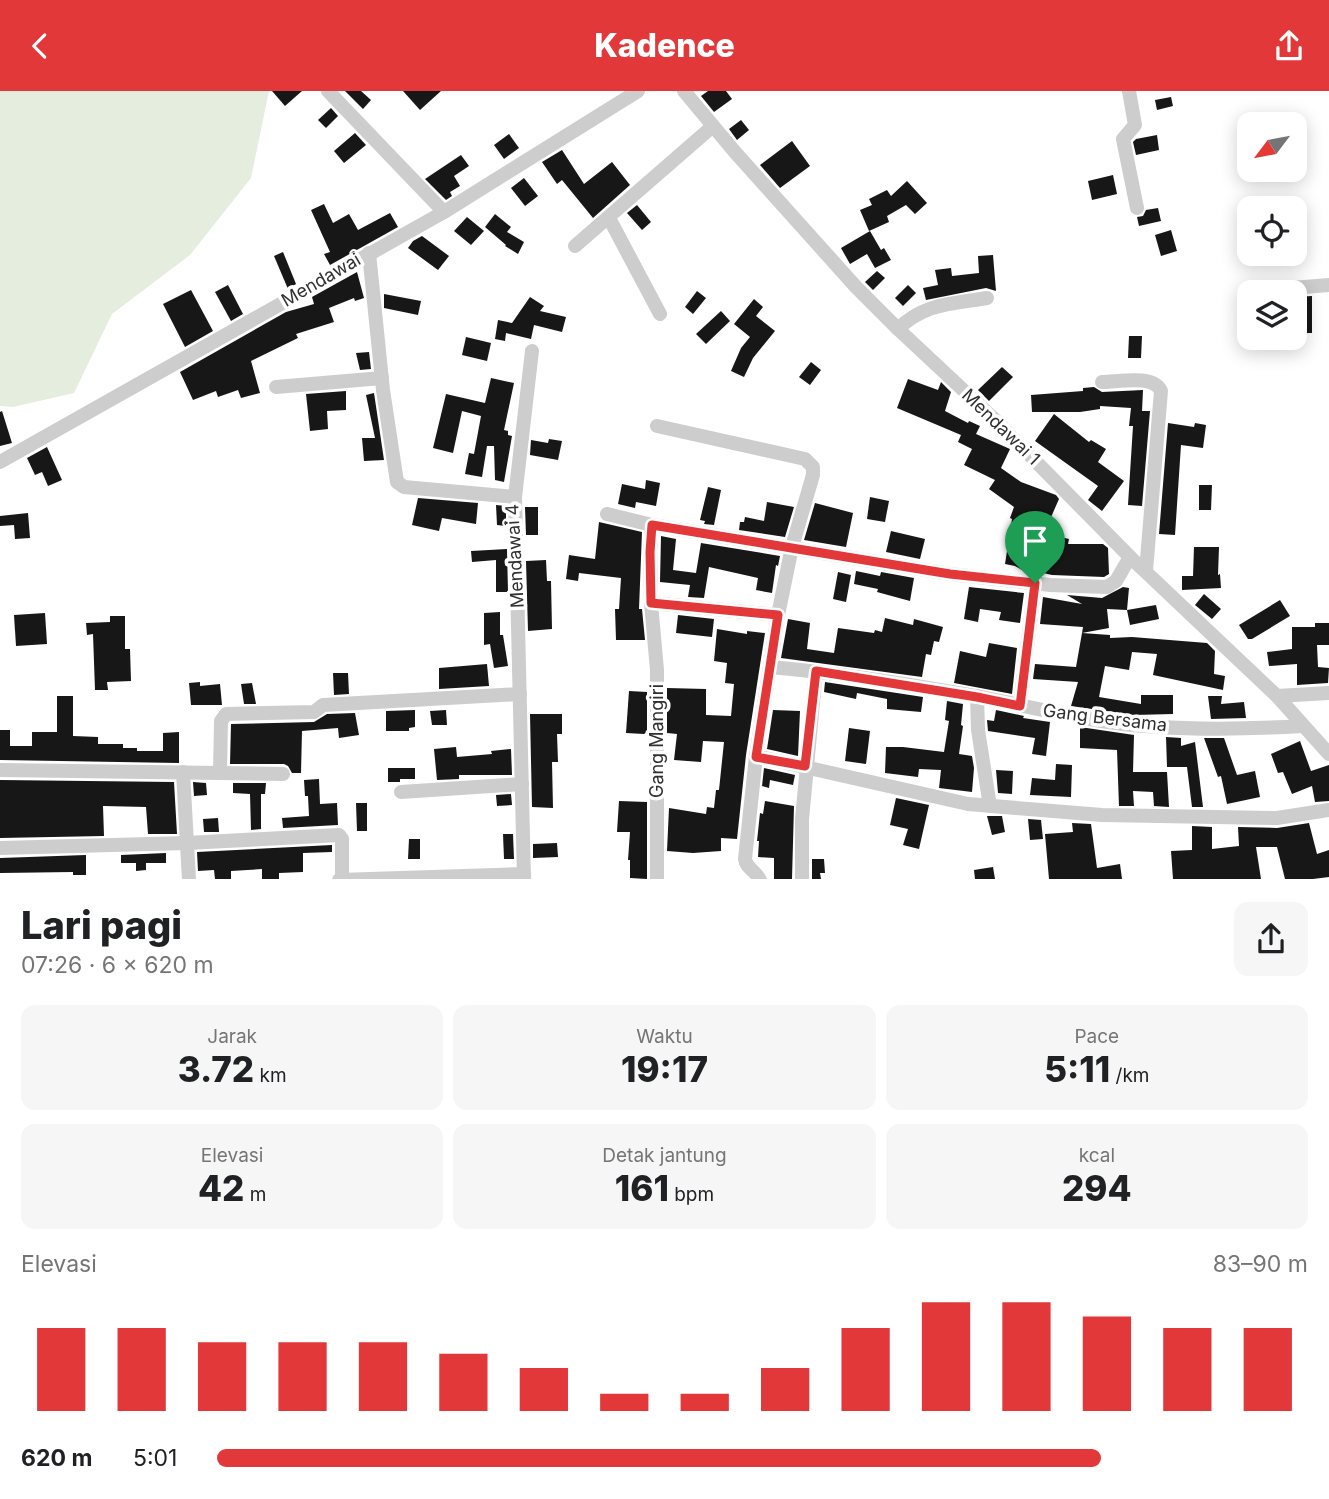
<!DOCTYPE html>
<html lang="id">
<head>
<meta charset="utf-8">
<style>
	body { margin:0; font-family:Inter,sans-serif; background:#f6f6f6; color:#202124; height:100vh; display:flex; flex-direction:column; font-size:26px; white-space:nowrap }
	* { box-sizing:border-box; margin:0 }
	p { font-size:23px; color:#757577 }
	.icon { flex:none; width:38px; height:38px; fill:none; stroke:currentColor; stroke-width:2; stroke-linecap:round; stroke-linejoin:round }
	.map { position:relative; height:788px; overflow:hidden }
	.sheet { display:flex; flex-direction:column; background:#fff; flex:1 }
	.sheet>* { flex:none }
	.needle { width:46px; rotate:238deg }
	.fabs { position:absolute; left:1237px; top:21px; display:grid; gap:14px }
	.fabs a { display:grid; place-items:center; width:70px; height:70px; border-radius:14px; background:#fff; box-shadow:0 4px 18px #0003; font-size:35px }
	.pin { position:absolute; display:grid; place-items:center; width:60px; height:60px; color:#fff; margin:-72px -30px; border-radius:50% 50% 50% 0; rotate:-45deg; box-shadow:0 0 7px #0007 }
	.pin .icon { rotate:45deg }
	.round { display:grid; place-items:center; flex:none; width:74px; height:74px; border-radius:14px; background:#f6f6f6 }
	.headline { display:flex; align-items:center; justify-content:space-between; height:119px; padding:0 21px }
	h1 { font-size:38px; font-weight:800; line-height:52px }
	.metrics { display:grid; grid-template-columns:repeat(3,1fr); gap:10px; height:119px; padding:7px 21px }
	.metrics div { display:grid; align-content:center; border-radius:14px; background:#f6f6f6; text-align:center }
	.metrics b { font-size:35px; font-weight:800 }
	.metrics small { font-size:19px; font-weight:400 }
	.metrics p { font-size:19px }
	.chart { height:196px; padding:14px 21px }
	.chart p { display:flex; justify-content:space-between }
	.chart svg { width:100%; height:126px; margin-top:7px; stroke:#e23839; stroke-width:6 }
	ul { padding:0 21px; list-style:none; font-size:23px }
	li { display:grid; grid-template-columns:112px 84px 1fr; align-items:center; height:52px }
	li i { height:18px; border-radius:9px; background:#e23839 }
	header { display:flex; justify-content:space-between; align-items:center; height:91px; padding:0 21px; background:#e23839; color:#fff; font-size:32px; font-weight:800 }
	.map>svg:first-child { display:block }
	.green { fill:#e5eddf }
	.building { fill:#171717 }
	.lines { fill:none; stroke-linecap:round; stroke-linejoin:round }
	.minor { stroke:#cdcdcd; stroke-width:14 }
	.route-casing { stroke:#fff; stroke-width:14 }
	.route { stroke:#e23839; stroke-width:9 }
	.labels { text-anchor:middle; stroke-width:7; stroke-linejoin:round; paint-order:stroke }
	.street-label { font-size:18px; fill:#303030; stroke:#fff }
</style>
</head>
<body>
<header><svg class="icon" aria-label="back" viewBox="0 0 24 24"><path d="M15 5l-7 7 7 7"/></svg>Kadence<svg class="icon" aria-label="share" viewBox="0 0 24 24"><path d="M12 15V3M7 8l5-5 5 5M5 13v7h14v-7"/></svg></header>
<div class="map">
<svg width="1329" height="789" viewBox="0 0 1329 789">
	<rect width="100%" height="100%" fill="#fff"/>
	<polygon class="green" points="0,0 269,0 251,87 190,164 112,223 74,302 13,316 0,315"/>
	<g class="building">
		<polygon points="272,0 302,0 285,15"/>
		<polygon points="345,0 361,0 371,9 363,18"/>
		<polygon points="403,0 441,0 420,19"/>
		<polygon points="708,0 726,0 732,8 714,21 701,5"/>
		<polygon points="1171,6 1173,15 1157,19 1155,9"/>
		<polygon points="331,17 338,25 326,37 318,29"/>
		<polygon points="741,29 749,39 737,49 729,38"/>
		<polygon points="355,42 366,54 344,72 334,60"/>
		<polygon points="509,43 519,57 504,68 494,54"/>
		<polygon points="1157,44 1159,59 1136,64 1133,51 1136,48"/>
		<polygon points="792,50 810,75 780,97 760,74"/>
		<polygon points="562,59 584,93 612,71 630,94 593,127 562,89 557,93 542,71"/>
		<polygon points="461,64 469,75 454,85 460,95 450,101 452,105 446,109 425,88"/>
		<polygon points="1113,84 1117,103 1092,109 1088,90"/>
		<polygon points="524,87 538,105 525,115 511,97"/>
		<polygon points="907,90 927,112 915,123 906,114 887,125 889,131 869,140 860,119 872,114 869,108 887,99 891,105"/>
		<polygon points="324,113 333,132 349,123 358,139 390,122 398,136 330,174 324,163 330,161 311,119"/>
		<polygon points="637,114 651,131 642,139 627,122"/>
		<polygon points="1158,117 1161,130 1139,135 1137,126 1143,125 1146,119"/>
		<polygon points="495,123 511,136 507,141 524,151 518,163 505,155 506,154 485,136"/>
		<polygon points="467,126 484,140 471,154 454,140"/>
		<polygon points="1171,139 1177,160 1161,165 1155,144"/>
		<polygon points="870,140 881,159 884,157 891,169 875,177 867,163 850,173 841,157"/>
		<polygon points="422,145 449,165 438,179 408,157 413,150"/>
		<polygon points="283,161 296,193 288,198 274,165"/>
		<polygon points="993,164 996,200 986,197 926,209 923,197 938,194 935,179 951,177 952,185 979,182 978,165"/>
		<polygon points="877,180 885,187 873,199 865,191"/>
		<polygon points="357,181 364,207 355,210 354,207 329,217 334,231 296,243 298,247 251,270 260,302 241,307 238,299 218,306 216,300 193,309 180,281 286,221 314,213 312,206"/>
		<polygon points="228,194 243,223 231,230 215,201"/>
		<polygon points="908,194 916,202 903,215 895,207"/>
		<polygon points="191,199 213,240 185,256 163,213"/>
		<polygon points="697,200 706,207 693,223 685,216"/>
		<polygon points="384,203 421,210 418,224 384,217"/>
		<polygon points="1312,205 1312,242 1295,242 1295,206"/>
		<polygon points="530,206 544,215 540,220 566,226 562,241 534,234 531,248 506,242 505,250 495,248 498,229 512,232"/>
		<polygon points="754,208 763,216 756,225 775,240 753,267 744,286 731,280 741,257 750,246 734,233"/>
		<polygon points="721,220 730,230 706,253 696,243"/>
		<polygon points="1129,245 1142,245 1141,267 1128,267"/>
		<polygon points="466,246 491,252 487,270 462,264"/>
		<polygon points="369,261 371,278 360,279 356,262"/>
		<polygon points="811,271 821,279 810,294 799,286"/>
		<polygon points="1002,276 1013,286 989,310 978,299"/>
		<polygon points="491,287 514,292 504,339 508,340 508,344 512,345 504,391 495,389 494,355 487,355 482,386 465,383 469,362 474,363 481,325 462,320 453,362 433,357 446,303 485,312"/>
		<polygon points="908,288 938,299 941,291 951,301 945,320 968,332 969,330 980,335 976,343 1010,358 1001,377 1021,391 1056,404 1059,408 1044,442 1069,448 1068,453 1103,453 1108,457 1109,483 1104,486 1052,484 1030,479 1027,482 1015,475 1005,473 1012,428 1010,427 1014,416 989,398 995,389 964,374 972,358 958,351 961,344 897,317"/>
		<polygon points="1094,296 1102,301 1143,299 1142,320 1150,320 1142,415 1128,414 1133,335 1129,335 1131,317 1100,315 1100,318 1080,321 1032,321 1031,304 1083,300 1083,297"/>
		<polygon points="346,300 346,319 327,320 328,338 310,340 306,303"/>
		<polygon points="374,302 384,369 364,370 362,347 375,347 366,304"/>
		<polygon points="2,320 12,352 0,355 0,321"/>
		<polygon points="1054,323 1089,351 1091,349 1106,358 1098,371 1124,390 1102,420 1088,409 1098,395 1035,350"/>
		<polygon points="1168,332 1194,336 1195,332 1206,334 1203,357 1181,354 1175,444 1159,443"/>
		<polygon points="549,348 562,350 558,369 530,364 531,349 548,352"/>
		<polygon points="47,356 62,389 48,395 42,381 35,384 27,367"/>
		<polygon points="646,389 660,392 656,415 636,411 635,417 618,413 622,393 645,398"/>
		<polygon points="1199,394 1212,394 1211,419 1199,419"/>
		<polygon points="708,396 721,399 714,434 704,433 705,430 700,429"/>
		<polygon points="870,406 889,410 885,431 867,428"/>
		<polygon points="418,407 478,412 476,433 442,427 439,440 412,434"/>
		<polygon points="767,411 794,416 785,446 739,439 740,431 744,431 745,426 764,430"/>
		<polygon points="815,412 853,422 846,456 804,449"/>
		<polygon points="496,414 506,415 506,435 497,434"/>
		<polygon points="525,416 538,416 538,444 526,444"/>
		<polygon points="28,422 30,447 15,448 14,434 0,435 0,425"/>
		<polygon points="599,431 642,441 639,518 642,518 645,549 616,549 615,518 619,518 621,487 579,482 578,490 566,488 569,464 595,468"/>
		<polygon points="891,440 925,448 920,468 886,461"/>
		<polygon points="661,445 676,448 673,479 696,482 701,452 780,465 778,475 776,474 772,502 756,499 758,487 709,476 704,507 688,506 690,494 660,491"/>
		<polygon points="1194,456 1219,456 1218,484 1220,483 1221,497 1182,499 1182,485 1193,485"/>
		<polygon points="507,458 508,501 496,501 496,469 472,471 471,460"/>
		<polygon points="546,469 547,490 551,490 552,538 528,540 526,470"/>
		<polygon points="856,480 880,485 881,481 914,487 910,510 877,501 878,498 854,493"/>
		<polygon points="838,481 851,484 846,511 833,508"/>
		<polygon points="969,496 1024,502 1020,532 999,529 1001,521 980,518 978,531 964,528"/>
		<polygon points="1123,496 1129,497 1127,519 1107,518 1109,537 1082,542 1083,536 1040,533 1043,506 1082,513 1067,504 1102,507"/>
		<polygon points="1204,503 1221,518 1212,528 1195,514"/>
		<polygon points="1280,509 1290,525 1252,548 1248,548 1239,534"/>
		<polygon points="1156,514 1159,528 1130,534 1127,519"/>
		<polygon points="500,521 500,544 503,544 508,575 494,577 490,553 484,554 484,522"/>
		<polygon points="45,522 47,553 16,555 14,524"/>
		<polygon points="678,524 714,528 712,546 676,542"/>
		<polygon points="110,525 125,525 125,558 130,558 131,590 107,591 108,599 95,599 93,543 87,544 86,532 110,531"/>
		<polygon points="885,527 913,534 914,528 943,536 939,551 934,550 931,564 926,563 922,586 781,567 788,528 810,532 807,558 834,562 838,537 874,542 875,539 882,541"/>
		<polygon points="1315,532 1329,532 1329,554 1317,554 1318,576 1329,577 1328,592 1297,594 1297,573 1269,575 1267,561 1292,558 1292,536 1315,536"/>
		<polygon points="717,538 747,543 747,540 765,542 746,664 737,748 721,747 721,760 693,762 667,760 669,717 706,723 707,716 714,717 716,699 719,699 724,651 703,650 701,671 674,669 677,643 667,642 667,597 706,598 706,624 731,625 734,593 725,592 727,572 714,570"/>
		<polygon points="1082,542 1110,544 1110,547 1132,546 1207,552 1215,560 1214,583 1225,585 1223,599 1153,584 1157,563 1132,561 1129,579 1105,575 1099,606 1141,613 1141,604 1173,604 1173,623 1134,624 1071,615 1078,591 1033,588 1035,573 1076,576"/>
		<polygon points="989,552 1017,557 1012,603 954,592 960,560 986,566"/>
		<polygon points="487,573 489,595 439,598 439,577"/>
		<polygon points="333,582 348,582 349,603 334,604"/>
		<polygon points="200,591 200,595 220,593 222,614 191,614 189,592"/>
		<polygon points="825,591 923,606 921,621 887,618 887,608 857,602 856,608 824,601"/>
		<polygon points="252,592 256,613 244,613 241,593"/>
		<polygon points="629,600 647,601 647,641 644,643 626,642"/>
		<polygon points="57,605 73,605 73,645 98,646 98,653 123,653 123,657 137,657 137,660 163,660 163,642 179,641 179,672 0,669 0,639 10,639 10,655 32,655 32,641 57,641"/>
		<polygon points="1208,605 1222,605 1221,613 1244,611 1246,627 1211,628"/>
		<polygon points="947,610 963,613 961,634 963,635 959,663 972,665 974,677 972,701 939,697 941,679 919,678 918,686 885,682 886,656 903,656 944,661 949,630 945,629"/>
		<polygon points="415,619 415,636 409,637 409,640 386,640 386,620"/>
		<polygon points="446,619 447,634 432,634 430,620"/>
		<polygon points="773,619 800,620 798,665 767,658"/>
		<polygon points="996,619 1024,625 1023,627 1050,631 1046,665 1032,663 1035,647 988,640 987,629 994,630"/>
		<polygon points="355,622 359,644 339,647 338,637 302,640 301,682 292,682 288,675 284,673 230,673 231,633 314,631 327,623"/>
		<polygon points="530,623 562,623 562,643 557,643 558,671 552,671 553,717 532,716"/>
		<polygon points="1080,636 1134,644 1133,681 1167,681 1169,716 1154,715 1153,701 1133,700 1134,715 1119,715 1117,659 1080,657"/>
		<polygon points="849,637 870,640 866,673 845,670"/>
		<polygon points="1166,646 1181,647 1181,655 1195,651 1203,716 1192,716 1187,676 1167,676"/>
		<polygon points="1204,647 1224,647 1237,684 1255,680 1260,706 1227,713 1221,685 1218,686"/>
		<polygon points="1300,650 1311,680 1329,674 1329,710 1315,711 1312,695 1292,703 1283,681 1278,682 1271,663"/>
		<polygon points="456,656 457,666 492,663 491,660 511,658 512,684 459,684 459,688 437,689 434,658"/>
		<polygon points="1056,673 1072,674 1071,706 1030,704 1032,687 1055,689"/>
		<polygon points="388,677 415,677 415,688 400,688 400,691 388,691"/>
		<polygon points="764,677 795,684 793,694 770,689 769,697 762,695"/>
		<polygon points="996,679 1013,680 1012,703 998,702"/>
		<polygon points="319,688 320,713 337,712 338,734 283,737 282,727 309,725 308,705 305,705 304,689"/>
		<polygon points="0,689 174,691 177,743 148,743 146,716 103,715 104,745 0,747"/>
		<polygon points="193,691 206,692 207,704 194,705"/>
		<polygon points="233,692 266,692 265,703 261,703 261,738 251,739 250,703 233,702"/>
		<polygon points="511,703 512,714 497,715 496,704"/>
		<polygon points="896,707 929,714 919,758 903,754 908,738 890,734"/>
		<polygon points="619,710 647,711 647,788 630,787 630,769 628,769 630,741 617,741"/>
		<polygon points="765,710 794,715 792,788 774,788 774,767 758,766 759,750 757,750 760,722 763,723"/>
		<polygon points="356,712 367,712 367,740 357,740"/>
		<polygon points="987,725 1002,725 1005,741 992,744"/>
		<polygon points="218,727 219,741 204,741 203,728"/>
		<polygon points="1028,728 1041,729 1043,748 1030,749"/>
		<polygon points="1072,732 1091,733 1097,777 1120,773 1122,788 1049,788 1045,743 1073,741"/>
		<polygon points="1309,732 1317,763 1329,759 1329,786 1313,788 1285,788 1277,756 1256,756 1261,788 1173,788 1171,760 1192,759 1192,735 1212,736 1212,758 1239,755 1238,736 1277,737"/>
		<polygon points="503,743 513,743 514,768 504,768"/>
		<polygon points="409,748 420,748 420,768 408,768"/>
		<polygon points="557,752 558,766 533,767 533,753"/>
		<polygon points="332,754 332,761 303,762 303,781 279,782 279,788 262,788 262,778 231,780 231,788 215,788 214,779 198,780 197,761"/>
		<polygon points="166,762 166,772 146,772 146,779 136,780 136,772 121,772 121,764"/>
		<polygon points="86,764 86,784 73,784 73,781 0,782 0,767"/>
		<polygon points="812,768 824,768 825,782 820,782 821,788 812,788"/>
		<polygon points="993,776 995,788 975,788 974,779"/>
	</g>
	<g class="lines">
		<g class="minor">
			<polyline points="328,0 444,121"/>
			<polyline points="684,0 734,60 856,196 898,238 991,325 1130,466 1277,605 1329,663"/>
			<polyline points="1129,0 1135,34 1123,48 1137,117"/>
			<polyline points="609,127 660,223"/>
			<polyline points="575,155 713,35"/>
			<polyline points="369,162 383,299 397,391 404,396 515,406 524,789"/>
			<polyline points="1292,197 1329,194"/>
			<path d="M 898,238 C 924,212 952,213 987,207"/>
			<path d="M 1102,291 C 1119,291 1153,283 1161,300 L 1146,480"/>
			<polyline points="276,296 382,287"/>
			<path d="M 657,335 L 805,368 L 813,376 L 813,384 L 792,456 L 778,524 L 756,665 L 745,768 C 746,777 756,780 760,789"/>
			<polyline points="0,371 444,121 638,0"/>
			<polyline points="515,406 532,260"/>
			<polyline points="607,423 652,434 950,483 1050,494 1107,496 1116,490 1130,466"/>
			<polyline points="652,434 650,461 651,512 657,579 657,789"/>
			<polyline points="651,512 778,524"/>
			<path d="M 770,576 C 839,582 908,593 975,605 C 1017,613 1058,623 1101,630 C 1167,640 1235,639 1302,635"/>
			<polyline points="977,605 978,639 990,715"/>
			<polyline points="1277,605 1329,602"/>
			<polyline points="1020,615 1035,492"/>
			<polyline points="756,665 968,713 1102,724 1277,727 1329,719"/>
			<polyline points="0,679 283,683"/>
			<polyline points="183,681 189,789"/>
			<polyline points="220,682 221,630 226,623 314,621 323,614 520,603"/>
			<polyline points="401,701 522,693"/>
			<polyline points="0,757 187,752 339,744 342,748 342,788"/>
			<polyline points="339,789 524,783"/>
			<polyline points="802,789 802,728 816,580"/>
		</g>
	</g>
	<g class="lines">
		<g class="route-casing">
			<polygon id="route" points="652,434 950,483 1035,492 1020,615 977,606 816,580 805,675 756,666 778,524 651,512 650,461"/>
		</g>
		<use href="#route" class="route"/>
	</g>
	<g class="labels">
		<g class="street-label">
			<text transform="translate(321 189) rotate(-30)" y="6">Mendawai</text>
			<text transform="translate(1001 336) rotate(44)" y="6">Mendawai 1</text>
			<text transform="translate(515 465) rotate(-93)" y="6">Mendawai 4</text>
			<text transform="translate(1105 627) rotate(7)" y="6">Gang Bersama</text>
			<text transform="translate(657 650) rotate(-90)" y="6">Gang Mangiri</text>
		</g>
	</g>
</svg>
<div class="fabs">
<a><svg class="needle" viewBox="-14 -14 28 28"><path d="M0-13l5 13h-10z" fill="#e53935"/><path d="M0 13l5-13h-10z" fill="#757577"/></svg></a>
<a><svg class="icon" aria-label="locate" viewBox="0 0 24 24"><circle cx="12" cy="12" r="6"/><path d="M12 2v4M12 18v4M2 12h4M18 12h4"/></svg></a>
<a><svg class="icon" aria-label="layers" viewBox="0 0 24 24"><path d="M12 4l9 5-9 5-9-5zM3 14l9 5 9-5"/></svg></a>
</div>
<div class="pin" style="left:1035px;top:492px;background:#1e9e55"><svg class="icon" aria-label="arrive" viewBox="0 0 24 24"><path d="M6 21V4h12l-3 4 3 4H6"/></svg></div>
</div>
<section class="sheet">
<div class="headline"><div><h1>Lari pagi</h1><p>07:26 · 6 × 620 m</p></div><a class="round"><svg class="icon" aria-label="share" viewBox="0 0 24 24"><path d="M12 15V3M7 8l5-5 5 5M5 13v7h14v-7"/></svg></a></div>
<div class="metrics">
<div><p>Jarak</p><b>3.72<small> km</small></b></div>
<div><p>Waktu</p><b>19:17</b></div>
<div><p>Pace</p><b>5:11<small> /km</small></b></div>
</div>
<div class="metrics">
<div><p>Elevasi</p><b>42<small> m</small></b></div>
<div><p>Detak jantung</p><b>161<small> bpm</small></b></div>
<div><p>kcal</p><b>294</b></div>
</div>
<div class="chart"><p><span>Elevasi</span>83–90 m</p>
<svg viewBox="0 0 160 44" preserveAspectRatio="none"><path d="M5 44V15M15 44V15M25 44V20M35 44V20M45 44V20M55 44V24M65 44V29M75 44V38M85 44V38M95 44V29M105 44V15M115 44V6M125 44V6M135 44V11M145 44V15M155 44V15"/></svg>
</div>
<ul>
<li><b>620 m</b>5:01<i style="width:81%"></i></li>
</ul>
</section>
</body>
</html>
